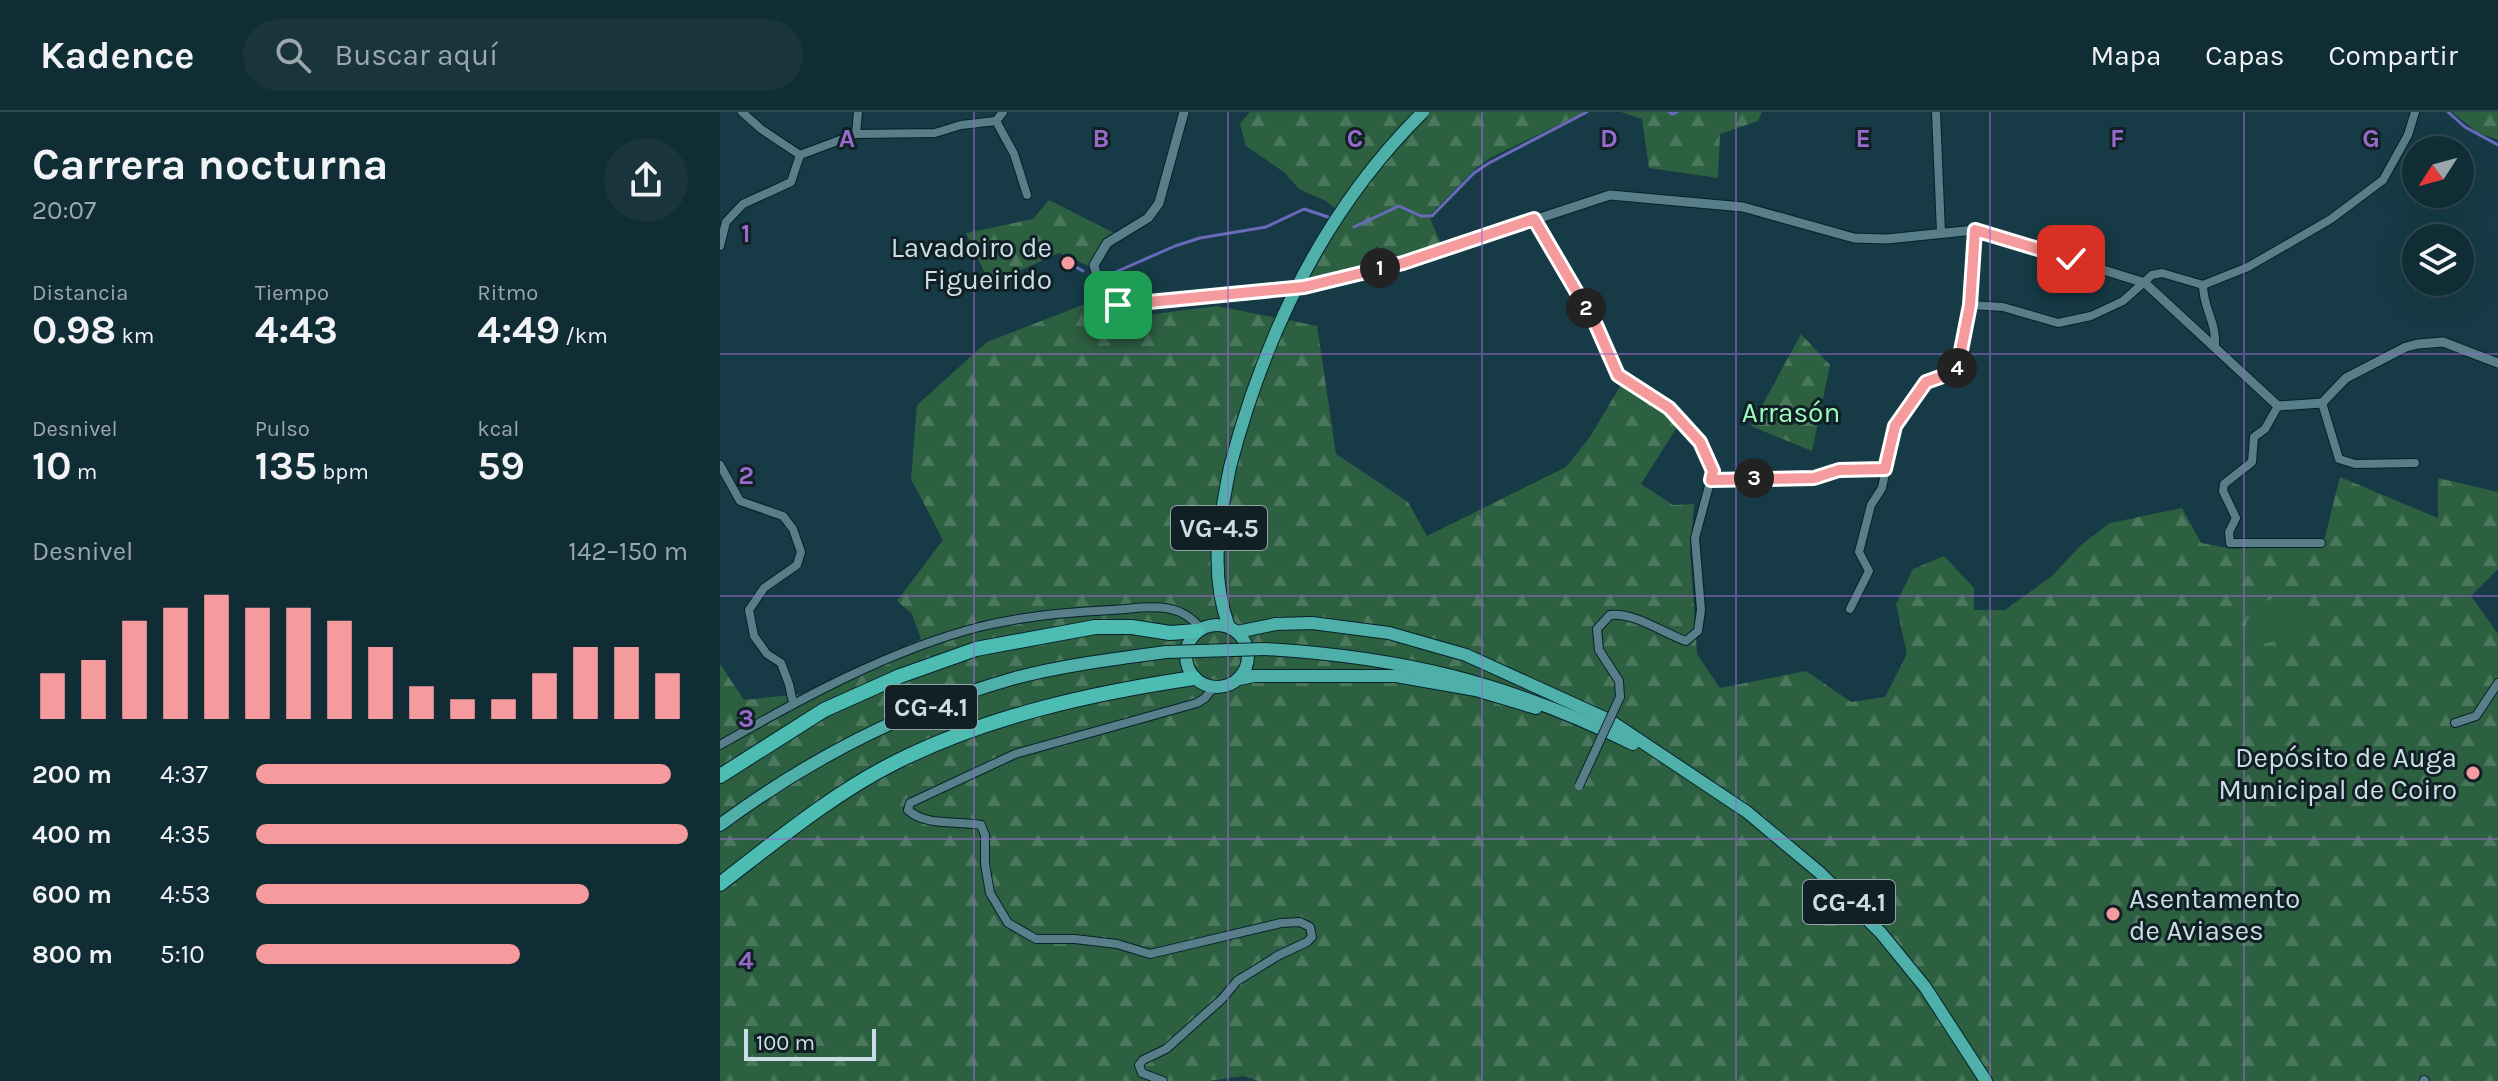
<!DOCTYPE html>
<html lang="es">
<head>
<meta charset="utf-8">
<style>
	body { margin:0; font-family:Karla,sans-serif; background:#19343c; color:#f1f3f6; height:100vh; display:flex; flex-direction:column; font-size:30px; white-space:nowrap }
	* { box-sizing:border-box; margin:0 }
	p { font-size:26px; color:#9ca7ac }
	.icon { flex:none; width:44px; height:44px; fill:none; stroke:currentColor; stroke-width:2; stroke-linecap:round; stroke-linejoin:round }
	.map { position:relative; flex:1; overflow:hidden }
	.side { display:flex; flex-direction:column; background:#102c34; width:720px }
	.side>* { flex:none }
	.needle { width:52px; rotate:234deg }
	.fabs { position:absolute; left:1682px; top:24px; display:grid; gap:16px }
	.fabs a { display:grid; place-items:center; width:72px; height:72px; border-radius:50%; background:#102c34; box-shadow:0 8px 32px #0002,0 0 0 2px #30484f; font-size:40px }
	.scale { position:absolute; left:24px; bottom:20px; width:132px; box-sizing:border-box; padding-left:8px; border:4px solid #cbdee5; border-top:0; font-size:22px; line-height:28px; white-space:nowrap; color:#cbdee5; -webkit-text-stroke:6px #102025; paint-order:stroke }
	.pin { position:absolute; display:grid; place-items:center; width:68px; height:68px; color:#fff; margin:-34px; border-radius:16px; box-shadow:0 4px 12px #0006 }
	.km { position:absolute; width:40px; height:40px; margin:-20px; border-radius:50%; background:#222; color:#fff; font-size:22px; line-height:40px; text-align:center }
	.round { display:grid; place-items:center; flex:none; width:84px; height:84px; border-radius:42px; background:#19343c }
	.headline { display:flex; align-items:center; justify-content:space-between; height:136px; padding:0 32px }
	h1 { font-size:44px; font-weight:700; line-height:60px }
	.metrics { display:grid; grid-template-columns:repeat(3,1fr); gap:12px; height:136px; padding:8px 32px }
	.metrics div { display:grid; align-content:center }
	.metrics b { font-size:40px; font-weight:700 }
	.metrics small { font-size:22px; font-weight:400 }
	.metrics p { font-size:22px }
	.chart { height:224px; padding:16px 32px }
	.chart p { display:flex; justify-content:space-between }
	.chart svg { width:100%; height:144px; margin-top:8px; stroke:#f59b9e; stroke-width:6 }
	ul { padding:0 32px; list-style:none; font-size:26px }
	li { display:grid; grid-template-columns:128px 96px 1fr; align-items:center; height:60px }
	li i { height:20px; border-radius:10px; background:#f59b9e }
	header { display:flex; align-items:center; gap:48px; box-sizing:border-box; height:112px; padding:0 40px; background:#102c34; border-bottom:2px solid #30484f }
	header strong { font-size:38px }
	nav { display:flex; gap:44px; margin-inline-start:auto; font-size:28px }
	.search { width:560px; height:72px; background:#19343c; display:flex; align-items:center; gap:20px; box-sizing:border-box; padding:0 28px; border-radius:44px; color:#9ca7ac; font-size:30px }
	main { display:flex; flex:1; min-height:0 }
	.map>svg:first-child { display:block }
	.forest { fill:url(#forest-firs) }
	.garden { fill:#2d5f41 }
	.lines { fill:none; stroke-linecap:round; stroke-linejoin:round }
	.stream { stroke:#6a6aba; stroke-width:3 }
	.minor-casing { stroke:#052129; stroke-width:10 }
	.tertiary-casing { stroke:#052129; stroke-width:11 }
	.trunk-casing { stroke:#052129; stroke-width:14 }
	.motorway-casing { stroke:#052129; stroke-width:16 }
	.minor { stroke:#587e89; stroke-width:8 }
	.tertiary { stroke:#587e89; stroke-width:9 }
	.trunk { stroke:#4fb0aa; stroke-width:12 }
	.motorway { stroke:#4dbcb2; stroke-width:14 }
	.minor-bridge-casing { stroke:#052129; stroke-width:10; stroke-linecap:butt }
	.trunk-bridge-casing { stroke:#052129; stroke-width:14; stroke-linecap:butt }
	.minor-bridge { stroke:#587e89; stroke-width:8 }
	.trunk-bridge { stroke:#4fb0aa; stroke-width:12 }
	.route-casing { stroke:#fff; stroke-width:16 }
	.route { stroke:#f59b9e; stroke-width:10 }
	.grid { fill:none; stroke:#976acc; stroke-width:2; stroke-opacity:0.55 }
	.poi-dot { fill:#f59b9e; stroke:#102025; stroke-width:3 }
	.labels { text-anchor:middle; stroke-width:6; stroke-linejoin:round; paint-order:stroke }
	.shield { fill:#102025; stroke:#93a5ab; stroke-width:2 }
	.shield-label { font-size:26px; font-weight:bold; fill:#cbdee5 }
	.poi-label { font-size:28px; fill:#cbdee5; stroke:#102025; text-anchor:end }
	.park-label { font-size:28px; fill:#9dfabe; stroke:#102025 }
	.grid-label { font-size:26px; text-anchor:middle; font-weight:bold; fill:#976acc; stroke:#102025; stroke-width:6; stroke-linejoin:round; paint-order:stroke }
</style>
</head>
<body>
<header>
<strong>Kadence</strong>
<div class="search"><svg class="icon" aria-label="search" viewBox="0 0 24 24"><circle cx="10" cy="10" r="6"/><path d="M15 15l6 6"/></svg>Buscar aquí</div>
<nav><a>Mapa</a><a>Capas</a><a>Compartir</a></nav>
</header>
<main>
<section class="side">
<div class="headline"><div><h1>Carrera nocturna</h1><p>20:07</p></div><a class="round"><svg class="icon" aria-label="share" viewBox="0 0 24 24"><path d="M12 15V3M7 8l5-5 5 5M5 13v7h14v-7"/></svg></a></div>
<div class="metrics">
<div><p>Distancia</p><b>0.98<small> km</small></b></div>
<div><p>Tiempo</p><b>4:43</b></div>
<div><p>Ritmo</p><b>4:49<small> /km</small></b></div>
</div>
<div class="metrics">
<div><p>Desnivel</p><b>10<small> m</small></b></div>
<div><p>Pulso</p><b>135<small> bpm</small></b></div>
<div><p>kcal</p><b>59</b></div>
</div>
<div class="chart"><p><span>Desnivel</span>142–150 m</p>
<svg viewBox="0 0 160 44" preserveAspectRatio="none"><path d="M5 44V30M15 44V26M25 44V14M35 44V10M45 44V6M55 44V10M65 44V10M75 44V14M85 44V22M95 44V34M105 44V38M115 44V38M125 44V30M135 44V22M145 44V22M155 44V30"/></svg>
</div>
<ul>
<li><b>200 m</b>4:37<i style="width:96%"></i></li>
<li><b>400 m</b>4:35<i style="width:100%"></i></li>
<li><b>600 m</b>4:53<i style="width:77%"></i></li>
<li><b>800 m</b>5:10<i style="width:61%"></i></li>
</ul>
</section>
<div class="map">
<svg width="1778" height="969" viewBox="0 0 1778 969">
	<defs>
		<pattern id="forest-firs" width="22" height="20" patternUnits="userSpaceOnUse" patternTransform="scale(2)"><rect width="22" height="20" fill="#2d5f41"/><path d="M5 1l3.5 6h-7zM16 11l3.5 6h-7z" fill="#4a765c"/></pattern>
	</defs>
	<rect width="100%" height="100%" fill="#163b46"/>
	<g class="forest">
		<polygon points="530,0 865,0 772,45 756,56 709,104 722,134 679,147 656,134 648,154 583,169 623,103 606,89 579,77 564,60 526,34 520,12"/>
		<polygon points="901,0 1042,0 1038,9 1000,22 998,66 929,56 922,7"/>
		<polygon points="1732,0 1778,0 1778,28 1757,20"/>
		<polygon points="329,88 396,122 385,128 369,154 339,141 270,172 246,121 313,107"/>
		<polygon points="373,189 403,206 497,194 597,214 616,342 688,390 707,424 846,355 870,325 902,271 959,312 921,372 953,393 974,392 970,437 977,542 1000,576 1086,559 1131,590 1165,585 1187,542 1176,492 1193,457 1224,444 1254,476 1254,498 1285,498 1332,464 1361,433 1390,411 1462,396 1481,431 1513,437 1603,433 1620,365 1718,406 1718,366 1778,380 1778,457 1751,484 1778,522 1778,969 538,969 524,964 488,969 0,969 0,552 24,588 81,582 201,527 192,502 177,489 223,428 191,367 197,293 267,230"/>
		<polygon points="1081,222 1110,253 1092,339 1031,314"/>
	</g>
	<path class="garden" d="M 1559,484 L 1580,486 L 1599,503 C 1582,525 1547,532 1520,536 C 1527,505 1529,495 1559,484 Z"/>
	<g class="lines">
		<g class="stream">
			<polyline points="949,0 952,2 957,0"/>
			<polyline points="1728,0 1745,15 1778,33"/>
			<polyline points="634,115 679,94 701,104 712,104 754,61 769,51 867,0"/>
			<polyline points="354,154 363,159"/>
			<polyline points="389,163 455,134 480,126 546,115 584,97 611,106"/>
		</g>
		<g class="minor-casing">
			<g id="minor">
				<polyline points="22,0 41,17 80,43"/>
				<polyline points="1216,0 1221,121"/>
				<polyline points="276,9 294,42 307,83"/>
				<polyline points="136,22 138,0"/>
				<polyline points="80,43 136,22 215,21 241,13 276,9 283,0"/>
				<path d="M 814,107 L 876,213 L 898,263 L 949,296 L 980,330 L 993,359 L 975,426 L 981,498 L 978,519 L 966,529 C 941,520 916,501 890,503 L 877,517 L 879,538 L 899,569 L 900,585"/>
				<polyline points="0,134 6,110 23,92 71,70 80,43"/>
				<path d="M 1483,173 C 1483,197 1497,210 1495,235"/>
				<polyline points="1250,193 1255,118"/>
				<polyline points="1602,291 1619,347 1635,352 1695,351"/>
				<polyline points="1558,294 1545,317 1534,325 1532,350 1504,372 1503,379 1516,406 1509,420 1510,431 1601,431"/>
				<polyline points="0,353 20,389 63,404 73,417 81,440 77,453 44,476 29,498 34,524 47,542 61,551 69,572 73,591"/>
				<polyline points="991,368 1094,366 1119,358 1165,357"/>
				<polyline points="1130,497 1149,459 1139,440 1151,393 1162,376 1175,314 1206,270 1237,259 1250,193 1283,195 1338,211 1371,204 1403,189 1432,163 1442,161 1483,173 1528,155 1611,107 1663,68 1688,23 1695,0"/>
				<polyline points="1735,611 1756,604 1778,571"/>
				<path d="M 0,633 C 80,587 170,538 259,515 C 303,504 347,500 392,498 C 426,496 458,487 481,517"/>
				<polyline points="1704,968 1705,969"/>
				<path d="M 443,969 L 422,961 L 419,953 L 423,948 L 446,937 L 502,887 L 517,869 L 559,843 L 587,830 L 592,825 L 590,815 L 580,810 L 561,811 L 430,842 L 397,832 L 355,827 L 316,827 L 288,811 L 270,781 L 265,752 L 265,723 L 261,713 C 238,708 206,715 188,698 L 190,691 L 295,642 L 477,591 L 485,586 L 493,576"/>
			</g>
		</g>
		<g class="tertiary-casing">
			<polyline id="tertiary" points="464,0 439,91 428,106 387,131 374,153 380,176 398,193 423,193 584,175 683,151 890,83 1023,95 1134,126 1167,127 1255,118 1425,171 1558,294 1602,291 1626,266 1686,235 1698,232 1723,230 1778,251"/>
		</g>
		<g class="trunk-casing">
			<g id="trunk">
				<circle cx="497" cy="544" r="31"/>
				<path d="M 509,515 C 489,461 499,410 510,355"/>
				<polyline points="517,520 556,512 592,511 669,521 746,543 889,608 1027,700 1099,760 1161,821 1205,875 1266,969"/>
				<path d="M 545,537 C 684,545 788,571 913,632"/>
				<polyline points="519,567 534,564 676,564 756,578 816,596"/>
				<path d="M 0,713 C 89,647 188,596 295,566 C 344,553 395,547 446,540"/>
			</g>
		</g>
		<g class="motorway-casing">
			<g id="motorway">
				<polyline points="0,664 104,598 180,564 256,537 375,515 412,515 450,521 477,519"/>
				<path d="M 0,772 C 56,729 112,682 176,650 C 268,604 372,581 474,566"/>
			</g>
		</g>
		<use href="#minor" class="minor"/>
		<use href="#tertiary" class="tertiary"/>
		<use href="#trunk" class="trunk"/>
		<use href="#motorway" class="motorway"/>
		<g class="minor-bridge-casing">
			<polyline id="minor-bridge" points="859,674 900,585"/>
		</g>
		<g class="trunk-bridge-casing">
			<g id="trunk-bridge">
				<path d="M 510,355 C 545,221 604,98 703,0"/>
				<polyline points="446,540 545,537"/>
			</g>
		</g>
		<use href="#minor-bridge" class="minor-bridge"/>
		<use href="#trunk-bridge" class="trunk-bridge"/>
	</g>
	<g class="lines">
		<g class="route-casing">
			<polyline id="route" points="398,193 584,175 683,151 814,107 876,213 898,263 949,296 980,330 993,359 991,368 1094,366 1119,358 1165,357 1175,314 1206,270 1237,259 1250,193 1255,118 1351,147"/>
		</g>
		<use href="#route" class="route"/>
	</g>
	<path class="grid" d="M 254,0 L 254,969M 508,0 L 508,969M 762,0 L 762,969M 1016,0 L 1016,969M 1270,0 L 1270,969M 1524,0 L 1524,969M 0,242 L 1778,242M 0,484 L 1778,484M 0,727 L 1778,727"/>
	<g class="poi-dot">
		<circle cx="348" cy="151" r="8"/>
		<circle cx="1753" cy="661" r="8"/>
		<circle cx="1393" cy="802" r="8"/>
	</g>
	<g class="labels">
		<g class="shield">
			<rect x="451" y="394" width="96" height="44" rx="6"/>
			<rect x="165" y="573" width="92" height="44" rx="6"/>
			<rect x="1083" y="768" width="92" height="44" rx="6"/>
		</g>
		<g class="shield-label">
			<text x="499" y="425">VG-4.5</text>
			<text x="211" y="604">CG-4.1</text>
			<text x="1129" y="799">CG-4.1</text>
		</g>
		<g class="poi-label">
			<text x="332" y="145">Lavadoiro de<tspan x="332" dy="32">Figueirido</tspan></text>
			<text x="1737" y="655">Depósito de Auga<tspan x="1737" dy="32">Municipal de Coiro</tspan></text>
			<text x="1409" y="796" text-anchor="start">Asentamento<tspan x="1409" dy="32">de Aviases</tspan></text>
		</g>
		<g class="park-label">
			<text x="1071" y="310">Arrasón</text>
		</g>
	</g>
	<g class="grid-label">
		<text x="127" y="35">A</text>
		<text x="381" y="35">B</text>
		<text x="635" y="35">C</text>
		<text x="889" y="35">D</text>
		<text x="1143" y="35">E</text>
		<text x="1397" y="35">F</text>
		<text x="1651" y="35">G</text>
		<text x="26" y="130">1</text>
		<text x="26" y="372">2</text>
		<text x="26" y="615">3</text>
		<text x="26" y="857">4</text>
	</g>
</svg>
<div class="fabs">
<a><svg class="needle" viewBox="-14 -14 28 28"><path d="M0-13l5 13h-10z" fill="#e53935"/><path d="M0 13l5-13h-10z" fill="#9ca7ac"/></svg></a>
<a><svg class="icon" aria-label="layers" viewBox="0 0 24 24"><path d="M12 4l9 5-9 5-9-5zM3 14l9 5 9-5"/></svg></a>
</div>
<div class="scale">100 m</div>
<div class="pin" style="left:398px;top:193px;background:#1e9e55"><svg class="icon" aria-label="arrive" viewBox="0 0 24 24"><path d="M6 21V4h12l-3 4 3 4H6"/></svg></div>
<div class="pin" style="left:1351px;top:147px;background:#d93025"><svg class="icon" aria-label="check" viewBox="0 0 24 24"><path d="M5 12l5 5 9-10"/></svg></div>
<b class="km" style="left:660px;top:156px">1</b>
<b class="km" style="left:866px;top:196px">2</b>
<b class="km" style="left:1034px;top:366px">3</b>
<b class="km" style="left:1237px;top:256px">4</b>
</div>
</main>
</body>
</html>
